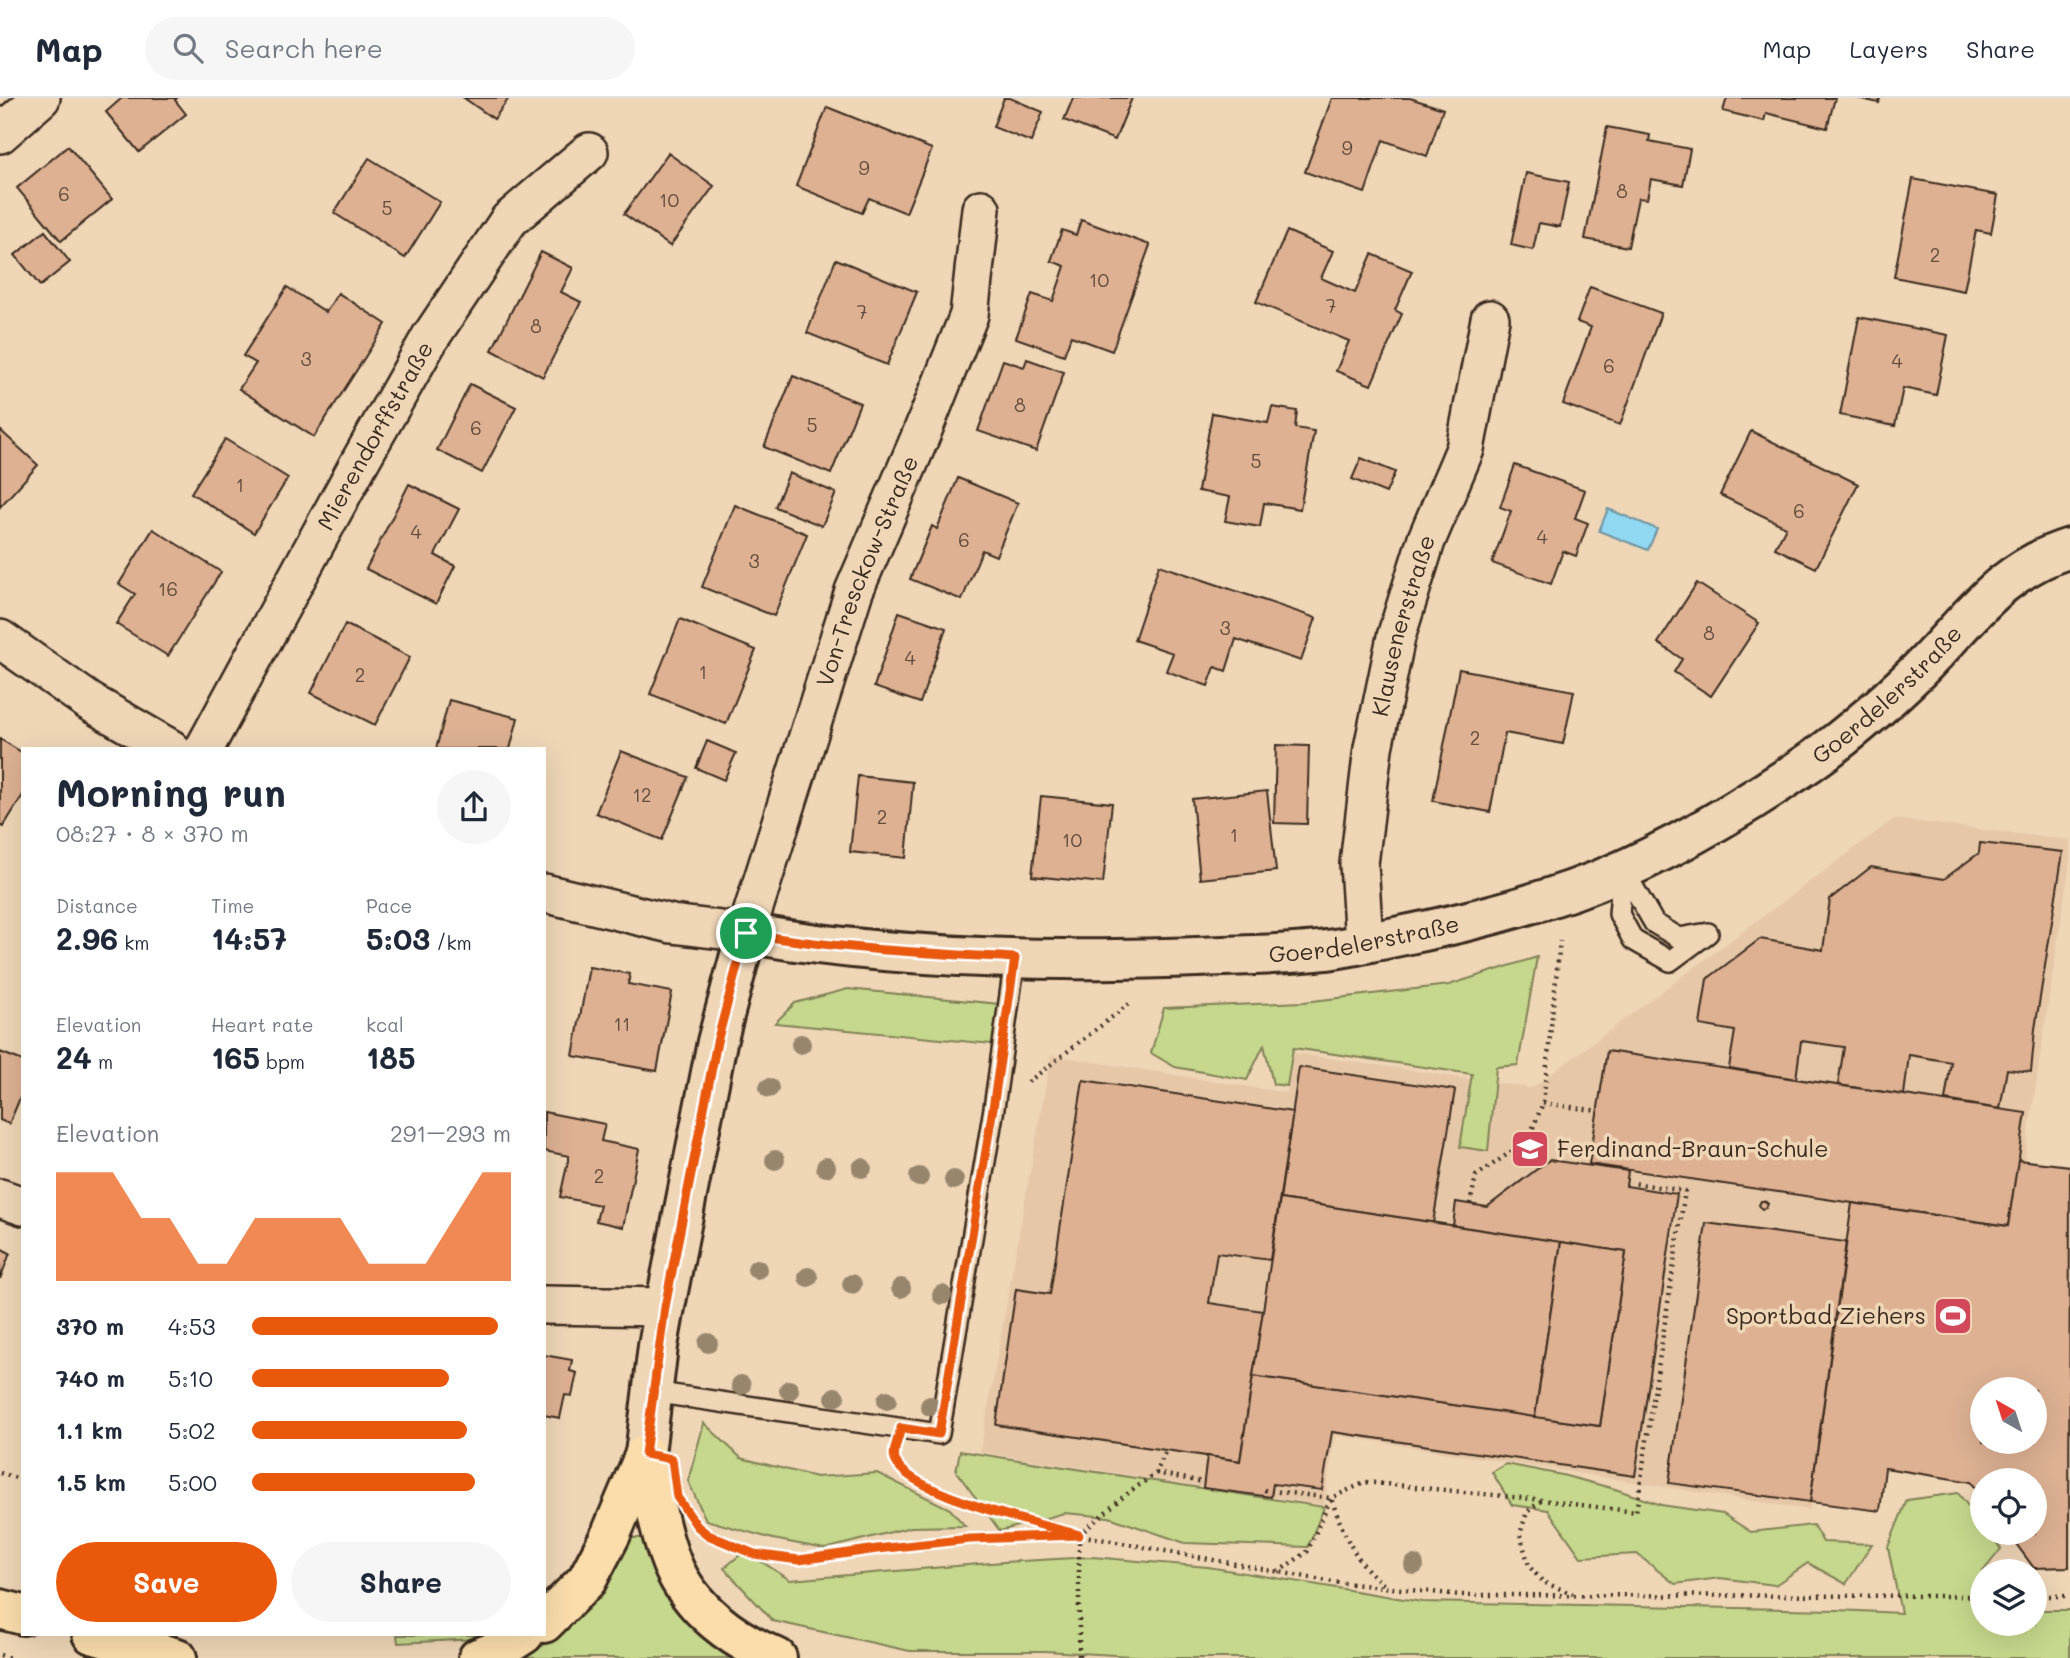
<!DOCTYPE html>
<html lang="en">
<head>
<meta charset="utf-8">
<style>
	body { margin:0; font-family:Mali,sans-serif; background:#f6f6f7; color:#1f2937; height:100vh; display:flex; flex-direction:column; font-size:26px; white-space:nowrap }
	* { box-sizing:border-box; margin:0 }
	p { font-size:23px; color:#747a83 }
	.icon { flex:none; width:38px; height:38px; fill:none; stroke:currentColor; stroke-width:2; stroke-linecap:round; stroke-linejoin:round }
	.map { position:relative; flex:1; overflow:hidden }
	.sheet { position:absolute; left:21px; top:649px; width:525px; height:889px; display:flex; flex-direction:column; background:#fff; border-radius:0px; box-shadow:0 7px 28px #0002 }
	.sheet>* { flex:none }
	.needle { width:46px; rotate:321deg }
	.buttons { position:absolute; left:1970px; top:1279px; display:grid; gap:14px }
	.buttons a { display:grid; place-items:center; width:77px; height:77px; border-radius:50%; background:#fff; box-shadow:0 7px 28px #0002; font-size:35px }
	.pin { position:absolute; display:grid; place-items:center; width:60px; height:60px; color:#fff; margin:-30px; border:4px solid #fff; border-radius:50%; box-shadow:0 2px 7px #0007 }
	.round { display:grid; place-items:center; flex:none; width:74px; height:74px; border-radius:37px; background:#f6f6f7 }
	.summary { display:flex; align-items:center; justify-content:space-between; height:119px; padding:0 35px }
	h1 { font-size:38px; font-weight:700; line-height:52px }
	.figures { display:grid; grid-template-columns:repeat(3,1fr); gap:10px; height:119px; padding:7px 35px }
	.figures div { display:grid; align-content:center }
	.figures b { font-size:30px; font-weight:700 }
	.figures small { font-size:19px; font-weight:400 }
	.figures p { font-size:19px }
	.chart { height:196px; padding:14px 35px }
	.chart p { display:flex; justify-content:space-between }
	.chart svg { width:100%; height:126px; margin-top:7px; fill:#ea580c; opacity:.7 }
	.action { display:flex; gap:14px; margin-top:auto; padding:14px 35px }
	.action a { flex:1; height:80px; border-radius:42px; background:#ea580c; color:#fff; font-size:28px; font-weight:700; line-height:80px; text-align:center }
	.action a+a { background:#f6f6f7; color:#1f2937 }
	ul { padding:0 35px; list-style:none; font-size:23px }
	li { display:grid; grid-template-columns:112px 84px 1fr; align-items:center; height:52px }
	li i { height:18px; border-radius:9px; background:#ea580c }
	header { display:flex; align-items:center; gap:42px; box-sizing:border-box; height:98px; padding:0 35px; background:#fff; border-bottom:2px solid #e0e1e3 }
	header strong { font-size:33px }
	nav { display:flex; gap:38px; margin-inline-start:auto; font-size:24px }
	.search { width:490px; height:63px; background:#f6f6f7; display:flex; align-items:center; gap:18px; box-sizing:border-box; padding:0 24px; border-radius:38px; color:#747a83; font-size:26px }
	.map>svg:first-child { display:block }
	.built { fill:#e6c8a9 }
	.green { fill:#c6d88d; stroke:#808156; stroke-width:2 }
	.water { fill:#91d9f3; stroke:#6f939e; stroke-width:2 }
	.building { fill:#deb193; stroke:#3b2a1e; stroke-width:2; fill-rule:evenodd }
	.lines { fill:none; stroke-linecap:round; stroke-linejoin:round }
	.lane-casing { stroke:#3b2a1e; stroke-width:24 }
	.street-casing { stroke:#3b2a1e; stroke-width:42 }
	.secondary-casing { stroke:#3b2a1e; stroke-width:44 }
	.highway-casing { stroke:#3b2a1e; stroke-width:44 }
	.path { stroke:#3b2a1e; stroke-width:4.5; stroke-dasharray:2 5; stroke-linecap:butt }
	.lane { stroke:#efd6b7; stroke-width:19 }
	.street { stroke:#efd6b7; stroke-width:37 }
	.secondary { stroke:#efd6b7; stroke-width:38 }
	.highway { stroke:#faddab; stroke-width:38 }
	.tree { fill:#98866c }
	.route-casing { stroke:#fff; stroke-width:14 }
	.route { stroke:#ea580c; stroke-width:9 }
	.labels { text-anchor:middle; stroke-width:7; stroke-linejoin:round; paint-order:stroke }
	.number-label { font-size:19px; fill:#644c3b }
	.street-label { font-size:23px; fill:#3b2a1e; stroke:#efd6b7 }
	.poi-label { font-size:23px; fill:#3b2a1e; stroke:#efd6b7; text-anchor:start }
</style>
</head>
<body>
<header>
<strong>Map</strong>
<div class="search"><svg class="icon" aria-label="search" viewBox="0 0 24 24"><circle cx="10" cy="10" r="6"/><path d="M15 15l6 6"/></svg>Search here</div>
<nav><a>Map</a><a>Layers</a><a>Share</a></nav>
</header>
<div class="map">
<svg width="2070" height="1560" viewBox="0 0 2070 1560">
	<rect width="100%" height="100%" fill="#efd6b7"/>
	<filter id="ink" filterUnits="userSpaceOnUse"><feTurbulence type="fractalNoise" baseFrequency=".0143" numOctaves="2"/><feDisplacementMap in="SourceGraphic" scale="14" xChannelSelector="R" yChannelSelector="G"/><feConvolveMatrix kernelMatrix="1 2 1 2 8 2 1 2 1" color-interpolation-filters="sRGB"/></filter>
	<g filter="url(#ink)">
		<polygon class="built" points="1894,721 2070,742 2070,763 2014,1131 1852,1106 1810,1412 1335,1337 1324,1407 980,1354 1051,957 1287,995 1294,955 1532,990"/>
		<g class="green">
			<polygon points="1537,859 1518,967 1496,969 1488,1053 1460,1049 1472,976 1293,950 1287,988 1273,986 1264,947 1247,982 1175,969 1151,955 1164,910 1304,904 1449,887"/>
			<polygon points="848,891 999,906 992,946 775,925 795,905"/>
			<polygon points="704,1325 741,1360 816,1379 877,1375 950,1411 965,1428 911,1429 825,1451 773,1441 706,1422 688,1383"/>
			<polygon points="960,1353 1324,1409 1308,1449 1185,1445 1109,1419 1064,1415 1000,1433 956,1373"/>
			<polygon points="1506,1366 1562,1377 1615,1391 1661,1407 1723,1416 1751,1434 1813,1427 1823,1444 1872,1446 1846,1486 1808,1465 1775,1487 1720,1480 1675,1486 1637,1456 1581,1459 1548,1412 1512,1407 1492,1374"/>
			<polygon points="1958,1395 1983,1427 1983,1435 1989,1435 2001,1451 1981,1476 1983,1490 1983,1526 2035,1526 2035,1512 2070,1512 2070,1560 1167,1560 1045,1553 910,1553 773,1523 724,1470 745,1453 790,1482 1003,1464 1092,1459 1208,1469 1422,1504 1837,1512 1901,1515 1888,1449 1907,1402"/>
			<path d="M 632,1440 L 648,1440 L 738,1560 L 525,1560 C 575,1526 607,1496 632,1440 Z"/>
			<polygon points="397,1537 488,1537 478,1541 398,1545"/>
		</g>
		<polygon class="water" points="1608,411 1657,431 1648,452 1599,433"/>
		<g class="building">
			<polygon points="122,0 177,0 175,2 186,16 139,54 106,14"/>
			<polygon points="464,0 509,0 494,21"/>
			<polygon points="1004,0 1010,0 1043,14 1031,44 993,29"/>
			<polygon points="1073,0 1132,0 1115,42 1064,22"/>
			<polygon points="1332,0 1410,0 1443,11 1427,58 1383,42 1365,95 1305,74"/>
			<polygon points="1727,0 1835,0 1827,30 1766,15 1764,23 1723,13"/>
			<polygon points="1857,0 1880,0 1879,5"/>
			<polygon points="827,9 932,51 906,115 869,100 862,115 796,88"/>
			<polygon points="1607,29 1650,37 1649,43 1690,51 1683,87 1651,81 1647,101 1638,100 1628,149 1585,141"/>
			<polygon points="68,48 112,101 61,143 17,90"/>
			<polygon points="668,55 714,88 670,148 624,116"/>
			<polygon points="369,60 440,104 405,160 334,115"/>
			<polygon points="1526,75 1569,84 1560,129 1539,125 1533,152 1511,147"/>
			<polygon points="1913,81 1998,97 1991,135 1976,132 1964,193 1894,179"/>
			<polygon points="1081,122 1150,147 1112,253 1071,238 1064,257 1016,240 1032,196 1053,203 1065,168 1051,163 1062,132 1076,137"/>
			<polygon points="45,133 70,164 40,188 15,157"/>
			<polygon points="1287,133 1333,153 1321,180 1355,195 1372,156 1412,173 1395,212 1402,216 1371,287 1336,273 1349,243 1256,204"/>
			<polygon points="541,154 573,170 561,194 581,204 543,279 492,252"/>
			<polygon points="836,161 917,194 887,267 807,235"/>
			<polygon points="287,189 326,214 338,195 386,226 314,339 239,291 256,265 243,258"/>
			<polygon points="1590,189 1661,215 1620,327 1563,306 1591,229 1577,224"/>
			<polygon points="1859,219 1948,237 1936,297 1903,290 1895,328 1840,317"/>
			<polygon points="1027,261 1064,274 1036,353 978,333 1003,262 1024,269"/>
			<polygon points="793,278 860,305 831,376 764,349"/>
			<polygon points="470,286 516,309 482,375 437,352"/>
			<polygon points="1272,309 1297,313 1295,330 1314,333 1300,411 1264,405 1260,429 1225,423 1230,399 1198,393 1212,315 1268,325"/>
			<polygon points="0,332 38,367 0,409"/>
			<polygon points="1751,333 1858,386 1816,470 1775,450 1786,429 1720,397"/>
			<polygon points="225,341 288,380 254,435 191,395"/>
			<polygon points="1361,360 1395,374 1386,395 1352,381"/>
			<polygon points="1515,367 1585,392 1575,420 1588,425 1576,458 1563,453 1551,486 1492,465 1511,413 1500,409"/>
			<polygon points="789,375 836,395 822,428 775,409"/>
			<polygon points="958,380 1018,405 996,458 982,452 962,502 910,481 932,428 937,431"/>
			<polygon points="409,386 459,411 435,457 455,468 436,506 366,471"/>
			<polygon points="735,407 807,436 774,518 702,489"/>
			<polygon points="153,431 221,474 168,558 116,526 135,496 119,486"/>
			<polygon points="1159,467 1316,520 1301,563 1236,541 1226,573 1215,569 1208,588 1166,573 1173,555 1134,542"/>
			<polygon points="1697,485 1759,525 1711,598 1674,574 1682,561 1658,545"/>
			<polygon points="899,514 946,530 920,605 874,589"/>
			<polygon points="680,521 756,552 726,626 650,596"/>
			<polygon points="345,526 410,559 375,627 311,595"/>
			<polygon points="1459,571 1574,593 1563,646 1505,635 1490,714 1433,703"/>
			<polygon points="449,602 518,620 510,651 436,651"/>
			<polygon points="0,641 23,655 23,697 3,729 0,727"/>
			<polygon points="707,643 736,655 724,682 696,670"/>
			<polygon points="1276,647 1309,648 1307,726 1274,725"/>
			<polygon points="621,653 688,679 662,742 596,715"/>
			<polygon points="858,678 913,684 906,760 850,754"/>
			<polygon points="1267,693 1276,773 1200,781 1192,701"/>
			<polygon points="1041,698 1112,705 1103,785 1032,778"/>
			<polygon points="1980,745 2063,754 2035,931 2031,974 2007,971 2000,1011 1945,1002 1951,964 1909,957 1904,997 1838,987 1844,949 1801,943 1796,981 1729,970 1735,933 1700,927 1707,881 1760,841 1823,852 1830,801 1871,769 1944,781 1979,755"/>
			<polygon points="589,869 630,876 628,886 672,894 657,973 573,958"/>
			<polygon points="1607,953 2026,1015 2008,1128 1589,1066"/>
			<polygon points="0,954 23,963 23,993 9,1026 0,1022"/>
			<polygon points="1299,969 1455,992 1433,1125 1280,1101"/>
			<polygon points="1083,982 1293,1014 1270,1162 1217,1155 1209,1205 1263,1213 1240,1363 996,1327 1016,1191 1050,1196"/>
			<polygon points="544,1014 605,1026 601,1043 639,1051 623,1129 596,1123 600,1107 560,1099 569,1058 544,1053"/>
			<polygon points="1549,1062 1628,1073 1626,1088 1677,1096 1635,1378 1332,1334 1322,1392 1273,1386 1271,1399 1203,1390 1207,1358 1240,1363 1253,1278 1600,1328 1626,1154 1453,1128 1456,1104 1487,1109"/>
			<path d="M 2018,1062 L 2070,1068 L 2069,1469 L 2034,1470 L 2008,1435 L 2035,1435 L 2035,1382 L 1983,1382 L 1983,1400 L 1971,1384 L 1885,1370 L 1880,1413 L 1810,1404 L 1852,1105 L 2008,1128 ZM 1983,1292 L 2035,1292 L 2035,1344 L 1983,1344 Z"/>
			<polygon points="1280,1101 1561,1144 1535,1319 1253,1278"/>
			<polygon points="1761,1103 1765,1103 1768,1106 1766,1110 1762,1111 1759,1107"/>
			<polygon points="1706,1125 1846,1144 1810,1404 1669,1385"/>
			<polygon points="1561,1144 1626,1154 1600,1328 1535,1319"/>
			<polygon points="0,1150 10,1155 0,1181"/>
			<polygon points="544,1257 572,1262 570,1273 577,1275 572,1298 565,1297 560,1320 544,1317"/>
		</g>
		<g class="lines">
			<g class="lane-casing">
				<g id="lane">
					<polyline points="1623,771 1619,816 1633,842 1670,863 1708,835"/>
					<polyline points="1623,771 1654,825 1679,840 1702,836"/>
					<polyline points="652,1294 939,1336 994,1010 1015,861"/>
				</g>
			</g>
			<g class="street-casing">
				<g id="street">
					<polyline points="0,36 41,0"/>
					<polyline points="0,541 90,604 171,651"/>
					<path id="s1" d="M 204,651 L 358,367 L 430,240 L 509,122 L 589,54"/>
					<path id="s2" d="M 544,795 L 672,826 L 746,835 L 854,493 L 921,337 L 969,217 L 981,111"/>
					<path id="s3" d="M 1364,845 L 1359,766 L 1373,650 L 1396,539 L 1426,443 L 1465,351 L 1490,221"/>
					<polyline points="0,1100 23,1108"/>
					<polyline points="544,1207 665,1209"/>
				</g>
			</g>
			<g class="secondary-casing">
				<g id="secondary">
					<path id="s4" d="M 645,1356 L 658,1248 L 665,1209 L 717,944 L 746,835 C 850,854 958,860 1064,861 C 1118,862 1171,860 1224,858 C 1258,857 1292,856 1326,852 C 1347,850 1369,844 1390,840 C 1452,828 1513,813 1573,792 C 1652,764 1727,720 1797,673 C 1841,644 1882,608 1920,571 C 1970,521 1999,472 2070,450"/>
				</g>
			</g>
			<g class="highway-casing">
				<g id="highway">
					<path d="M 645,1356 C 653,1393 658,1431 672,1466 C 691,1511 733,1542 777,1560"/>
					<polyline points="0,1511 23,1517"/>
					<polyline points="544,1525 587,1482 611,1436 645,1356"/>
					<polyline points="92,1536 177,1560"/>
					<polyline points="478,1560 499,1552 524,1536"/>
				</g>
			</g>
			<g class="path">
				<polyline points="1028,984 1129,906"/>
				<polyline points="1543,1005 1598,1013"/>
				<polyline points="1470,1106 1476,1078 1528,1042 1543,1005 1560,843"/>
				<polyline points="894,1357 898,1367 905,1375 923,1387 949,1399 1079,1437 1333,1484 1460,1497 1983,1498"/>
				<polyline points="0,1375 23,1382"/>
				<polyline points="1156,1375 1203,1384"/>
				<path d="M 1264,1392 L 1331,1400 C 1344,1437 1355,1465 1387,1489"/>
				<polyline points="1541,1403 1527,1414 1520,1436 1529,1468 1543,1484 1573,1496"/>
				<polyline points="701,1432 708,1437 754,1456 799,1462 877,1451 970,1441 1079,1437 1123,1399 1156,1375 1166,1352"/>
				<polyline points="1079,1437 1079,1560"/>
				<polyline points="1278,1474 1307,1454 1331,1400 1366,1384 1542,1402 1636,1414 1685,1093 1633,1085"/>
				<polyline points="2035,1498 2070,1498"/>
				<polyline points="0,1557 10,1560"/>
			</g>
			<use href="#lane" class="lane"/>
			<use href="#street" class="street"/>
			<use href="#secondary" class="secondary"/>
			<use href="#highway" class="highway"/>
		</g>
		<g class="tree">
			<circle cx="801" cy="946" r="10"/>
			<circle cx="769" cy="990" r="10"/>
			<circle cx="775" cy="1062" r="10"/>
			<circle cx="826" cy="1069" r="10"/>
			<circle cx="862" cy="1070" r="10"/>
			<circle cx="919" cy="1079" r="10"/>
			<circle cx="954" cy="1082" r="10"/>
			<circle cx="757" cy="1171" r="10"/>
			<circle cx="808" cy="1179" r="10"/>
			<circle cx="852" cy="1186" r="10"/>
			<circle cx="901" cy="1190" r="10"/>
			<circle cx="942" cy="1197" r="10"/>
			<circle cx="708" cy="1245" r="10"/>
			<circle cx="741" cy="1287" r="10"/>
			<circle cx="789" cy="1292" r="10"/>
			<circle cx="835" cy="1299" r="10"/>
			<circle cx="887" cy="1302" r="10"/>
			<circle cx="930" cy="1308" r="10"/>
			<circle cx="1414" cy="1467" r="10"/>
		</g>
	</g>
	<g class="lines" filter="url(#ink)">
		<g class="route-casing">
			<path id="route" d="M 746,835 C 835,851 925,855 1015,860 L 993,1010 L 939,1336 L 901,1330 C 899,1339 892,1353 895,1362 C 908,1396 1043,1427 1079,1437 L 970,1441 L 877,1451 L 799,1462 L 754,1456 L 708,1437 L 697,1428 L 677,1399 L 672,1361 L 645,1356 L 665,1209 L 717,944 Z"/>
		</g>
		<use href="#route" class="route"/>
	</g>
	<defs>
		<g id="school-square" transform="scale(2.0125)"><rect x="-9" y="-9" width="18" height="18" rx="4" fill="#d1495b" stroke="#efd6b7"/><path d="M0-5L7-2L0 1L-7-2ZM-4 1L0 2.5L4 1V4Q0 6-4 4Z" fill="#fff"/></g>
		<g id="stadium-square" transform="scale(2.0125)"><rect x="-9" y="-9" width="18" height="18" rx="4" fill="#d1495b" stroke="#efd6b7"/><path d="M0-5a6.5 5 0 1 0 0 10a6.5 5 0 1 0 0-10ZM-3.5-1.8h7v3.6h-7Z" fill="#fff"/></g>
	</defs>
	<g fill-rule="evenodd">
		<use href="#school-square" x="1530" y="1051"/>
		<use href="#stadium-square" x="1953" y="1218"/>
	</g>
	<g class="labels">
		<g class="number-label">
			<text x="1347" y="57">9</text>
			<text x="864" y="77">9</text>
			<text x="1622" y="100">8</text>
			<text x="64" y="103">6</text>
			<text x="669" y="109">10</text>
			<text x="387" y="117">5</text>
			<text x="1935" y="164">2</text>
			<text x="1099" y="189">10</text>
			<text x="1331" y="215">7</text>
			<text x="862" y="221">7</text>
			<text x="536" y="235">8</text>
			<text x="306" y="268">3</text>
			<text x="1897" y="270">4</text>
			<text x="1609" y="275">6</text>
			<text x="1020" y="314">8</text>
			<text x="812" y="334">5</text>
			<text x="476" y="337">6</text>
			<text x="1256" y="370">5</text>
			<text x="240" y="394">1</text>
			<text x="1799" y="420">6</text>
			<text x="416" y="441">4</text>
			<text x="1542" y="446">4</text>
			<text x="964" y="449">6</text>
			<text x="754" y="470">3</text>
			<text x="168" y="498">16</text>
			<text x="1225" y="537">3</text>
			<text x="1709" y="542">8</text>
			<text x="910" y="567">4</text>
			<text x="703" y="581">1</text>
			<text x="360" y="584">2</text>
			<text x="1475" y="647">2</text>
			<text x="642" y="704">12</text>
			<text x="882" y="726">2</text>
			<text x="1234" y="744">1</text>
			<text x="1072" y="749">10</text>
			<text x="622" y="933">11</text>
			<text x="599" y="1085">2</text>
		</g>
		<g class="street-label">
			<text dy="8" stroke="none"><textPath href="#s1" startOffset="357">Mierendorffstraße</textPath></text>
			<text dy="8" stroke="none"><textPath href="#s2" startOffset="588">Von-Tresckow-Straße</textPath></text>
			<text dy="8" stroke="none"><textPath href="#s3" startOffset="322">Klausenerstraße</textPath></text>
			<text dy="8" stroke="none"><textPath href="#s4" startOffset="1740">Goerdelerstraße</textPath></text>
			<text dy="8" stroke="none"><textPath href="#s4" startOffset="1152">Goerdelerstraße</textPath></text>
		</g>
		<g class="poi-label">
			<text x="1557" y="1059">Ferdinand-Braun-Schule</text>
			<text x="1926" y="1226" text-anchor="end">Sportbad Ziehers</text>
		</g>
	</g>
</svg>
<div class="buttons">
<a><svg class="needle" viewBox="-14 -14 28 28"><path d="M0-13l5 13h-10z" fill="#e53935"/><path d="M0 13l5-13h-10z" fill="#747a83"/></svg></a>
<a><svg class="icon" aria-label="locate" viewBox="0 0 24 24"><circle cx="12" cy="12" r="6"/><path d="M12 2v4M12 18v4M2 12h4M18 12h4"/></svg></a>
<a><svg class="icon" aria-label="layers" viewBox="0 0 24 24"><path d="M12 4l9 5-9 5-9-5zM3 14l9 5 9-5"/></svg></a>
</div>
<div class="pin" style="left:746px;top:835px;background:#1e9e55"><svg class="icon" aria-label="arrive" viewBox="0 0 24 24"><path d="M6 21V4h12l-3 4 3 4H6"/></svg></div>
<section class="sheet">
<div class="summary"><div><h1>Morning run</h1><p>08:27 · 8 × 370 m</p></div><a class="round"><svg class="icon" aria-label="share" viewBox="0 0 24 24"><path d="M12 15V3M7 8l5-5 5 5M5 13v7h14v-7"/></svg></a></div>
<div class="figures">
<div><p>Distance</p><b>2.96<small> km</small></b></div>
<div><p>Time</p><b>14:57</b></div>
<div><p>Pace</p><b>5:03<small> /km</small></b></div>
</div>
<div class="figures">
<div><p>Elevation</p><b>24<small> m</small></b></div>
<div><p>Heart rate</p><b>165<small> bpm</small></b></div>
<div><p>kcal</p><b>185</b></div>
</div>
<div class="chart"><p><span>Elevation</span>291–293 m</p>
<svg viewBox="0 0 160 44" preserveAspectRatio="none"><path d="M0 44V6L10 6L20 6L30 22L40 22L50 38L60 38L70 22L80 22L90 22L100 22L110 38L120 38L130 38L140 22L150 6L160 6V44z"/></svg>
</div>
<ul>
<li><b>370 m</b>4:53<i style="width:95%"></i></li>
<li><b>740 m</b>5:10<i style="width:76%"></i></li>
<li><b>1.1 km</b>5:02<i style="width:83%"></i></li>
<li><b>1.5 km</b>5:00<i style="width:86%"></i></li>
</ul>
<div class="action"><a>Save</a><a>Share</a></div>
</section>
</div>
</body>
</html>
